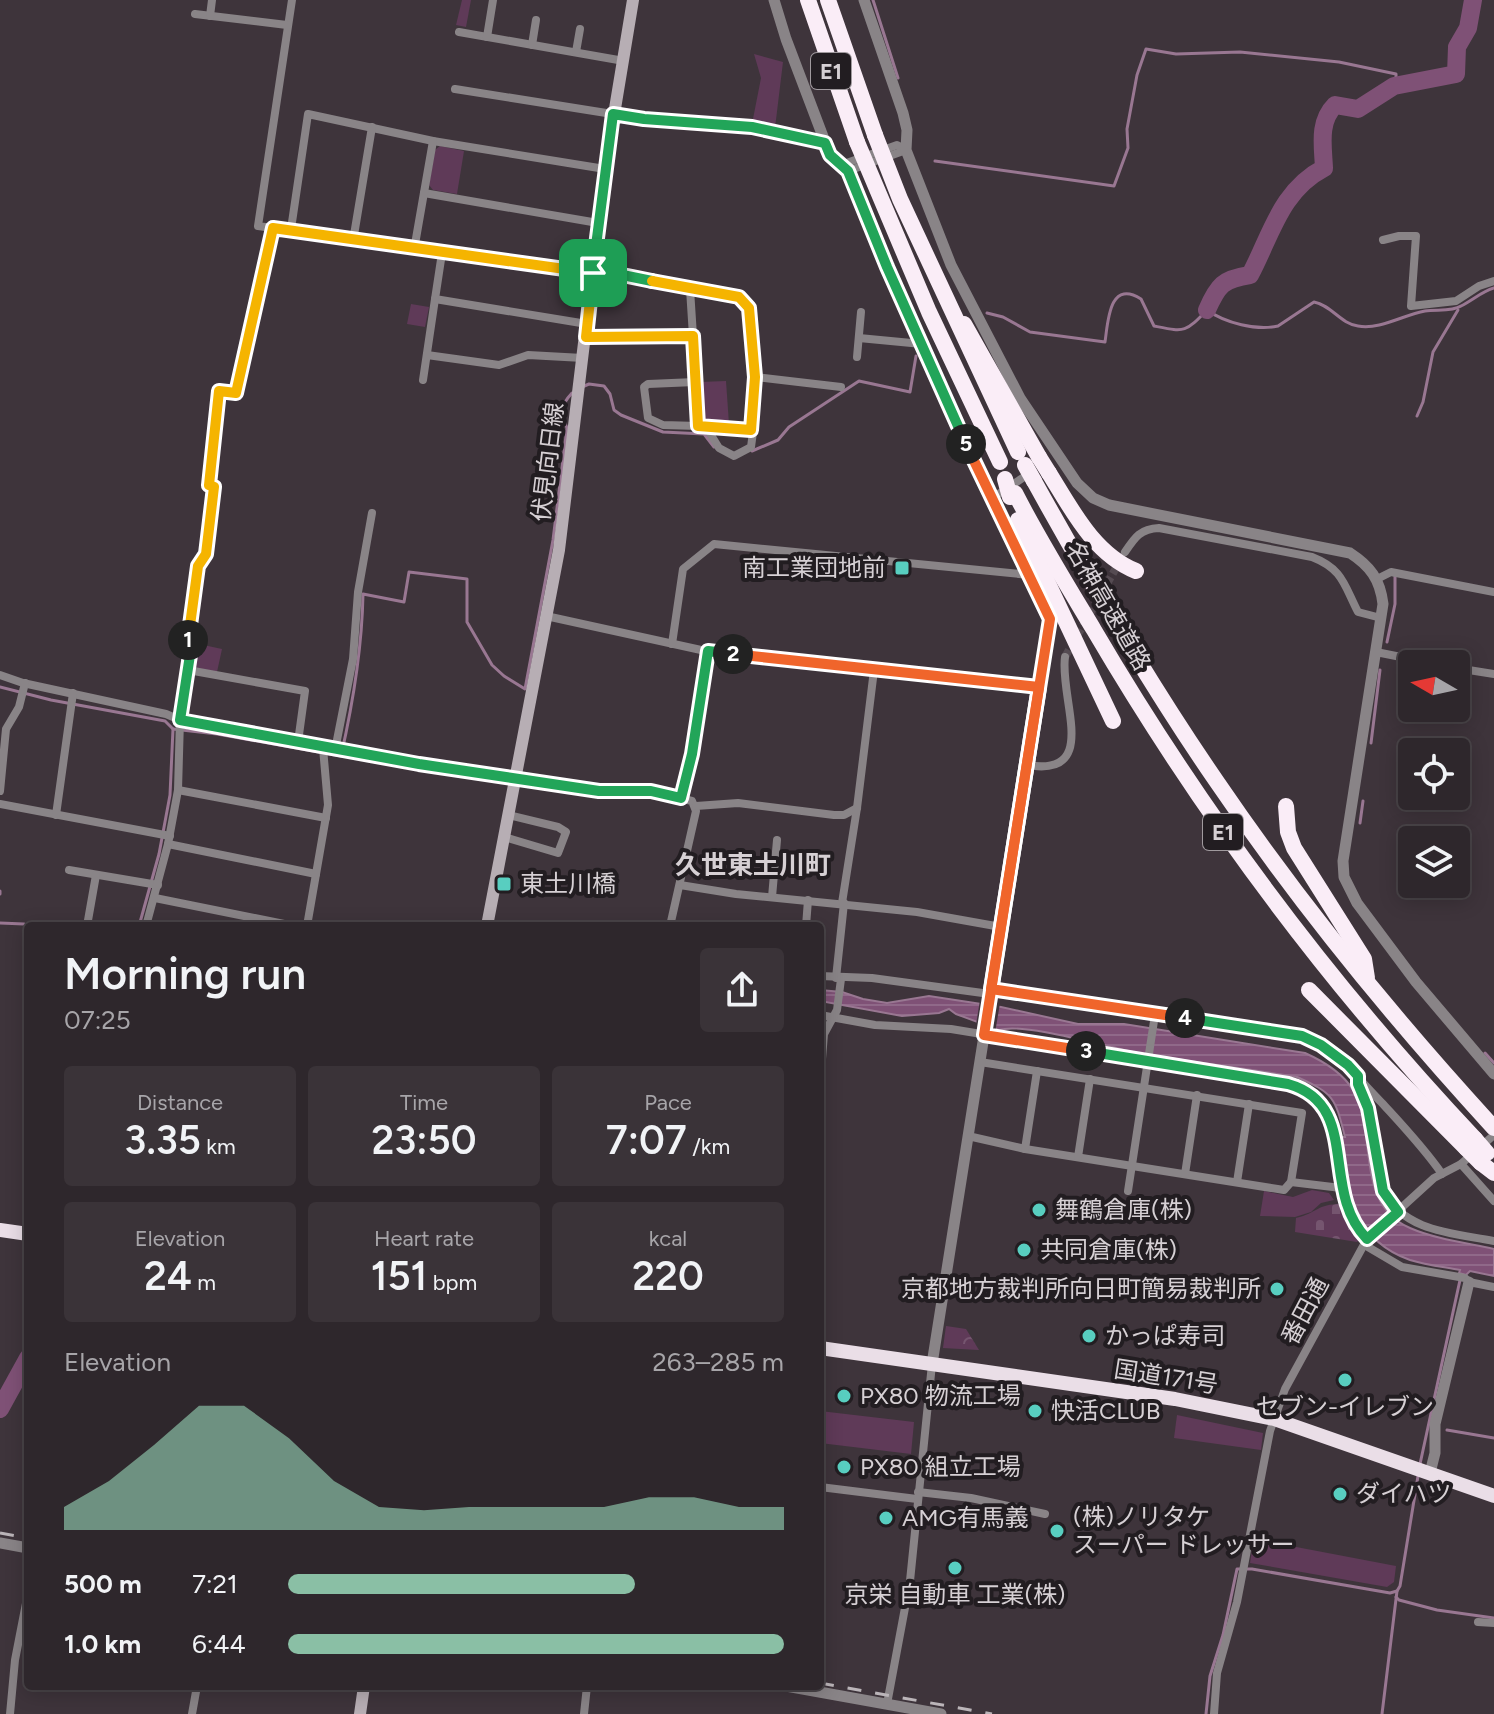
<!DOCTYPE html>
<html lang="en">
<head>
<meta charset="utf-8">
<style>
	body { margin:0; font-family:Figtree,"Noto Sans JP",sans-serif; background:#3a3338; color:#f1f3f6; height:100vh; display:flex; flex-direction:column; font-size:30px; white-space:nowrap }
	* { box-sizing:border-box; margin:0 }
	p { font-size:26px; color:#a7a5a9 }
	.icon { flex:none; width:44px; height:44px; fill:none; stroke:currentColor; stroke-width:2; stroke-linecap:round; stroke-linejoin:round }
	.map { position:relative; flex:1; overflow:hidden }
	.drawer { position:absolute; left:24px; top:922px; width:800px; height:768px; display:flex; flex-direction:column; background:#2e272c; border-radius:8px; box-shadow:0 4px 20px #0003,0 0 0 2px #494448 }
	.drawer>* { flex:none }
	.needle { width:52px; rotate:279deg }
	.buttons { position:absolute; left:1398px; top:650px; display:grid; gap:16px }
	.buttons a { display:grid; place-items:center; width:72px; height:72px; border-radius:8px; background:#2e272c; box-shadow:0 4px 20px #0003,0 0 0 2px #494448; font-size:40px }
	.pin { position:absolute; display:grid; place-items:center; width:68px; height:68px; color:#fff; margin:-34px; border-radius:16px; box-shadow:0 4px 12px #0006 }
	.km { position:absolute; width:40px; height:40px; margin:-20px; border-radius:50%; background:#222; color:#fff; font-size:22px; line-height:40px; text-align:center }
	.round { display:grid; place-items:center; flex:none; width:84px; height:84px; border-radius:8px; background:#3a3338 }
	.headline { display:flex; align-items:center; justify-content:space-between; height:136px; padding:0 40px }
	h1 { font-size:44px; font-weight:600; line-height:60px }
	.figures { display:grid; grid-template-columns:repeat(3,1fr); gap:12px; height:136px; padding:8px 40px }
	.figures div { display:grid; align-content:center; border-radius:8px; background:#3a3338; text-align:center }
	.figures b { font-size:40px; font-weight:600 }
	.figures small { font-size:22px; font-weight:400 }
	.figures p { font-size:22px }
	.chart { height:224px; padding:16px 40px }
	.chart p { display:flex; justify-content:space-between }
	.chart svg { width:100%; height:144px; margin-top:8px; fill:#8abfa5; opacity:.7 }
	ul { padding:0 40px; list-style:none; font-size:26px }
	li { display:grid; grid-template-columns:128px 96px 1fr; align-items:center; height:60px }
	li i { height:20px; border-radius:10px; background:#8abfa5 }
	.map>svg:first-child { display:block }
	.green { fill:#5f3a58 }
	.forest { fill:url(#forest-crowns) }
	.cemetery { fill:url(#cemetery-stones) }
	.water { fill:url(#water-rules); stroke:#997792; stroke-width:2 }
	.pier { fill:#3e343b }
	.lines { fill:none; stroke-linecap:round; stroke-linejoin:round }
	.stream { stroke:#997792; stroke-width:3 }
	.river { stroke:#7f5176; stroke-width:18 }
	.minor-tunnel { stroke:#554b52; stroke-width:8; stroke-dasharray:8 4; stroke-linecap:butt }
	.minor { stroke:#898487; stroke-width:8 }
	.tertiary { stroke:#898487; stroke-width:11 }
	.secondary { stroke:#b7aeb4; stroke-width:12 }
	.trunk { stroke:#eadee7; stroke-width:14 }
	.motorway { stroke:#faedf7; stroke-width:16 }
	.rail { stroke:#bbb5b9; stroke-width:3; stroke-dasharray:14 14; stroke-linecap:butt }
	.motorway-bridge { stroke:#faedf7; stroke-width:16 }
	.split-1-casing { stroke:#fff; stroke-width:16 }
	.split-2-casing { stroke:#fff; stroke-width:16 }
	.split-3-casing { stroke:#fff; stroke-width:16 }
	.split-4-casing { stroke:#fff; stroke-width:16 }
	.split-5-casing { stroke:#fff; stroke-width:16 }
	.split-6-casing { stroke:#fff; stroke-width:16 }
	.split-7-casing { stroke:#fff; stroke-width:16 }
	.split-1 { stroke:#f5b400; stroke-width:10 }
	.split-2 { stroke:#22a559; stroke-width:10 }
	.split-3 { stroke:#f0652b; stroke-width:10 }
	.split-4 { stroke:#22a559; stroke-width:10 }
	.split-5 { stroke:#f0652b; stroke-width:10 }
	.split-6 { stroke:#22a559; stroke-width:10 }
	.split-7 { stroke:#f5b400; stroke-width:10 }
	.poi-dot { fill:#58cec0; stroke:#221d21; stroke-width:3 }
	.labels { text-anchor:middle; stroke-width:8; stroke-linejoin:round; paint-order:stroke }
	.shield { fill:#221d21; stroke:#a09a9e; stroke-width:2 }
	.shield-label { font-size:22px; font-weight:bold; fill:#d6d0d4 }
	.street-label { font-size:24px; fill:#d6d0d4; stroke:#221d21 }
	.poi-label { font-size:24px; fill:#d6d0d4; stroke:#221d21; text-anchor:start }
	.neighbourhood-label { font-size:26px; font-weight:bold; fill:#d6d0d4; stroke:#221d21 }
</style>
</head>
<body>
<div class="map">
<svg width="1494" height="1714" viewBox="0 0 1494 1714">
	<defs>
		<pattern id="forest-crowns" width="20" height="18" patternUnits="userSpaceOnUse" patternTransform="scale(2)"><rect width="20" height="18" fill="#5f3a58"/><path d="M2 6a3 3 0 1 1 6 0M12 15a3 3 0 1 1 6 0" fill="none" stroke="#75556f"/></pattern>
		<pattern id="cemetery-stones" width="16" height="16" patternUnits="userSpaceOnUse" patternTransform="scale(2)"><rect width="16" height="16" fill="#5f3a58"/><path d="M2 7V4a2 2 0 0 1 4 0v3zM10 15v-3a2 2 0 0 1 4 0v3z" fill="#75556f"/></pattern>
		<pattern id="water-rules" width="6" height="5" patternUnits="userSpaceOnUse" patternTransform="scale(2)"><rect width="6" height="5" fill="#7f5176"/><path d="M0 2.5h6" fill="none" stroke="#906989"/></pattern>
	</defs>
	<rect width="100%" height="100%" fill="#3e343b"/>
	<g class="green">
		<polygon points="462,0 471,0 466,27 456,25"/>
		<polygon points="754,54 783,62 775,128 752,124 761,78"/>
		<polygon points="440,146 464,151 457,194 433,190 429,185 435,150"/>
		<polygon points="411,304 429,307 425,327 407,324"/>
		<polygon points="726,381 729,424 709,422 703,418 700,382"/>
		<polygon points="194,643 222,649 217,672 196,668 192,663"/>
		<polygon points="1312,1190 1329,1193 1334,1200 1321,1203 1311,1212 1295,1217 1260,1216 1264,1191 1293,1197"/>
		<polygon points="820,1411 914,1422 911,1454 820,1443"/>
		<polygon points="1177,1415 1263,1433 1261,1450 1174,1438"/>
		<polygon points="1254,1539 1396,1566 1394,1582 1387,1587 1250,1563"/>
	</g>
	<polygon class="forest" points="946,1326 966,1329 979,1350 943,1348"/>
	<path class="cemetery" d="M 1342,1204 L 1359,1239 L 1357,1242 L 1295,1232 L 1296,1218 C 1318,1213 1316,1204 1342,1204 Z"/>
	<path class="water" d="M 820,990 L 842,992 L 863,999 L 887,1003 L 929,996 L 1001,1007 L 1078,1024 L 1124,1024 L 1305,1053 C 1323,1061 1342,1072 1353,1090 C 1378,1133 1354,1204 1410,1228 C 1435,1239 1467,1243 1494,1249 L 1494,1276 L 1470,1271 L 1466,1275 L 1459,1273 L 1460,1270 C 1444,1267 1426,1265 1410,1260 C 1352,1240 1347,1189 1339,1137 L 1345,1137 C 1335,1098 1335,1094 1297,1077 C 1244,1068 1191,1062 1138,1053 C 1107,1047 1024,1022 999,1030 L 956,1014 L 949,1009 L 939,1013 L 902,1016 L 820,1001 Z"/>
	<polygon class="pier" points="980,1000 1000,1003 995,1033 976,1025"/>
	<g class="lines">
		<g class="stream">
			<polyline points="873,0 898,78"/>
			<polyline points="935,161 1114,186 1128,148 1127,129 1137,75 1146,49 1176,54 1240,52 1339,62 1396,74 1396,85"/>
			<path d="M 987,313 L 1003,317 L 1030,332 L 1105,342 C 1108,322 1109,279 1141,299 L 1154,326 C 1185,332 1185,333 1207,310 C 1225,323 1257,331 1278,326 L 1314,302 C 1331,305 1341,324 1358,326 C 1380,330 1403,315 1425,311 C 1436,309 1452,312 1461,306 C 1473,300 1481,292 1494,288"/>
			<polyline points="582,387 589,384 604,386 610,394 614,410 621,415 663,432 704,434 714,447"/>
			<polyline points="1417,416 1423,402 1433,352 1458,310"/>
			<polyline points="752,451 778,440 789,427 859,381 910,392 916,356"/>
			<polyline points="1387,642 1395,604 1395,576"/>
			<polyline points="0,687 51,700 165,721 173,729"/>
			<polyline points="1371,743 1380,670"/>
			<polyline points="1360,823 1363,801"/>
			<polyline points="0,891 0,894"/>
			<polyline points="0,923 24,924 28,927"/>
			<path d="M 139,926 L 159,854 L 170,795 L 173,729 L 217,734 L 341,756 C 353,703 362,649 363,594 L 404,602 L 409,572 L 467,579 L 467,622 L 492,665 L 504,676 L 525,689 L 553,540 L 567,428 C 560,412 560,406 572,393"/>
			<polyline points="28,942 24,988 28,1011"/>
			<polyline points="1485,1053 1494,1063"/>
			<polyline points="1447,1430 1494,1438"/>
			<polyline points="1420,1464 1460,1280"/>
			<polyline points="1396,1597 1399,1600 1437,1610 1494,1618"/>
			<polyline points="1206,1714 1210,1676 1223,1635 1237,1569 1252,1569 1390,1593 1397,1591 1400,1586 1418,1476"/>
			<polyline points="1382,1714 1397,1591"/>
		</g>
		<g class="river">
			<path d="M 1207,310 C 1218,285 1223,279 1250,275 C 1271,236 1280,191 1324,168 C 1323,146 1318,122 1335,105 L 1358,109 L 1394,86 L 1456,74 L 1457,47 L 1468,28 L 1473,0"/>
			<polyline points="0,1409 28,1358"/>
		</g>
		<polyline class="minor-tunnel" points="1065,657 1120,561"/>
		<g class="minor">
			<polyline points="292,0 258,226 593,273"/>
			<polyline points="195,14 287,25"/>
			<polyline points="210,16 212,0"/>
			<polyline points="459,32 624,61"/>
			<polyline points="487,37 493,0"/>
			<polyline points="532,45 536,20"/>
			<polyline points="576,52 580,29"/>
			<polyline points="455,89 644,119 752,127 825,143"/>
			<path d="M 906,150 L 897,145 L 841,165 L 848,171 C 894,283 942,395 993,505 C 1011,544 1033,581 1050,619"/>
			<polyline points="848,171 906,150"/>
			<polyline points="424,193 598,223"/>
			<polyline points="291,229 308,114 433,141 605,169"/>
			<polyline points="1383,240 1399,236 1416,236 1411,306 1456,301 1479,286 1494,281"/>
			<polyline points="353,241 372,127"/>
			<polyline points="414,250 433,141"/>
			<polyline points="442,253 435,299 587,324"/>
			<polyline points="690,289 693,336"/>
			<polyline points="586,337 693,336 698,426 751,430 755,377 749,308 739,297 593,269"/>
			<polyline points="859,338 922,344"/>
			<polyline points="427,355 499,365 528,355 583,358"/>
			<polyline points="857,357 861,312"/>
			<polyline points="755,377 841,387"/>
			<polyline points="423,380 435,299"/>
			<polyline points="695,382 648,384 644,387 648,418 663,425 698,426"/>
			<polyline points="706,427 719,448 734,456 751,447 753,432 751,430"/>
			<polyline points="991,499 1030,473"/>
			<path d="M 1125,552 C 1135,537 1140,529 1159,528 L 1312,557 C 1343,569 1344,585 1358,612 L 1381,618"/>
			<polyline points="1377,579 1391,572 1494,592"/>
			<polyline points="546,616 701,650 1039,687"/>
			<polyline points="672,644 683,569 714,544 1030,575"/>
			<polyline points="1376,652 1436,664"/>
			<polyline points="1456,668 1494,674"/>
			<polyline points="188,670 305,691 298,742"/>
			<polyline points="0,675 23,683 166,714 180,720 419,764 599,791 651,791 692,801 696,811 670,926"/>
			<polyline points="335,750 353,659 358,592 372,513"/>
			<path d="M 1027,765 C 1101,778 1059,699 1065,657"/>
			<polyline points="178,790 326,818"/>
			<polyline points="0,791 6,729 19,707 25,683"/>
			<polyline points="681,798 692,754 708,651"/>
			<polyline points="0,804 170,836"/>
			<polyline points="696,806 738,803 834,815 844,815 857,808"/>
			<polyline points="56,815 73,693"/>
			<polyline points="504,837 558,853 566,832 558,827 508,815"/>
			<polyline points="168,844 316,874"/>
			<polyline points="69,870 158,885"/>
			<polyline points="680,885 736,894 917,912 1001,927"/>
			<polyline points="772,897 777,840"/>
			<polyline points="155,898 294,926"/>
			<polyline points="842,903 857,808 874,670"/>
			<polyline points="87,926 96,875"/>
			<polyline points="146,926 168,844 178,790 180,720 190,655 188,644 198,566 206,554 214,487 209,485 219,391 236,393 273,228"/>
			<polyline points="307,926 328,805 323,748"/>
			<polyline points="806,926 808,900"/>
			<polyline points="820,976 872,978 990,994"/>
			<polyline points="836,978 844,903"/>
			<path d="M 991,989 L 1302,1036 C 1338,1052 1355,1075 1382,1103 C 1403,1126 1424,1148 1442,1174"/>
			<path d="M 820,1015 L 875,1025 L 951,1029 L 1288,1084 C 1350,1102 1329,1156 1345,1203 C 1351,1218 1366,1232 1368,1247 L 1402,1267 L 1465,1278 L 1469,1282 L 1494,1287"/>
			<path d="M 1358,1076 L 1358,1084 L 1368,1108 L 1383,1191 C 1405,1232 1453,1233 1494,1241"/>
			<polyline points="820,1084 824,1034 837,1010 841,979"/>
			<polyline points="968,1136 1025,1149 1284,1190 1291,1182 1302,1113 980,1062"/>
			<polyline points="1025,1149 1037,1071"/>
			<polyline points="1078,1157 1090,1079"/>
			<polyline points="1461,1164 1494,1201"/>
			<polyline points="1185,1174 1197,1095"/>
			<polyline points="1237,1182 1249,1104"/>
			<polyline points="1291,1182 1341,1188"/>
			<polyline points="1128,1191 1154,1021"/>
			<polyline points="820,1487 917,1499"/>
			<polyline points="918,1492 971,1498 1045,1514"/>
			<polyline points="1478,1622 1494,1623"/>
			<polyline points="887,1704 910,1581 932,1364"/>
			<polyline points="10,1714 15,1660 28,1593"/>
			<polyline points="192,1714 197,1686"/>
			<polyline points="584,1714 587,1686"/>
			<polyline points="1214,1714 1217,1673 1237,1602 1270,1431 1285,1389 1367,1239 1434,1178 1461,1164 1494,1135"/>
		</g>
		<g class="tertiary">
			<polyline points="774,0 786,39 830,155 841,165"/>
			<path d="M 864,0 L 903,113 L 907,130 L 906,150 L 951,265 L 1020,398 L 1077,483 L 1093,498 L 1109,505 L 1350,553 C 1370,566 1380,579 1383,604 L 1343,861 L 1344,877 L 1357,903 L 1416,982 L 1494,1074"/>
			<polyline points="932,1364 1050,619"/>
			<polyline points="1430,1473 1435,1453 1435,1424 1469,1282"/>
			<polyline points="0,1543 28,1548"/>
			<polyline points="786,1686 941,1714"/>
		</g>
		<g class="secondary">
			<polyline points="487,926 559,550 605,169 633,0"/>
			<polyline points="360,1714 364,1686"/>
		</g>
		<g class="trunk">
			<polyline points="0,1230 28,1234"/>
			<polyline points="820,1348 1175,1399 1274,1419 1494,1496"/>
		</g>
		<g class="motorway">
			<polyline points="808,0 857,142"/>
			<polyline points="828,0 875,135"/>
			<polyline points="964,324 1039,457"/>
			<path d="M 1049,473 C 1072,510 1094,554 1136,571"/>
			<path d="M 1034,481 C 1091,584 1150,685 1217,782 C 1300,904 1394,1019 1494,1128"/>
			<path d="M 1015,493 C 1039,540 1067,585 1094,630 C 1202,814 1329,984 1475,1139"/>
			<polyline points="1018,520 1113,721"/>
			<polyline points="1286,806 1288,832 1294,848 1364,959 1367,978"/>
			<polyline points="1309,990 1466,1148"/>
			<polyline points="1481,1163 1494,1173"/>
		</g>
		<g class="rail">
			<polyline points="0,1533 28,1538"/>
			<polyline points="820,1683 992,1714"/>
		</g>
		<g class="motorway-bridge">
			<polyline points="875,135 900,199 1018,452"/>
			<polyline points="857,142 929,312 1000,462"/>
			<polyline points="1039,457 1049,473"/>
			<polyline points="1025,465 1034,481"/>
			<polyline points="1005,479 1010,497"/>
			<polyline points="1475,1139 1487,1153"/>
			<polyline points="1466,1148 1481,1163"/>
		</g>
	</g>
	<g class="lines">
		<g class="split-1-casing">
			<polyline id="split-1" points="188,640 198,566 206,554 214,487 209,485 219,391 236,393 273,228 593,273"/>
		</g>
		<g class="split-2-casing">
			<polyline id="split-2" points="188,640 190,655 180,720 419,764 599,791 651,791 681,798 692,754 708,651 733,654"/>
		</g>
		<g class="split-3-casing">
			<polyline id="split-3" points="733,654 1039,687 984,1035 1086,1051"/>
		</g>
		<g class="split-4-casing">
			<path id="split-4" d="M 1086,1051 L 1288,1084 C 1362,1105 1319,1190 1367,1239 L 1398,1212 L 1383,1191 L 1368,1108 L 1358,1084 L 1358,1076 L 1348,1065 L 1321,1045 L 1302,1036 L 1185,1018"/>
		</g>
		<g class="split-5-casing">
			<polyline id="split-5" points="966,444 1050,619 991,989 1185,1018"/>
		</g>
		<g class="split-6-casing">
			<polyline id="split-6" points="652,281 593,269 613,114 644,119 752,127 825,143 830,155 848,171 887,267 966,444"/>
		</g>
		<g class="split-7-casing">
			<polyline id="split-7" points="593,273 586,337 693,336 698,426 751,430 755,377 749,308 739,297 652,281"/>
		</g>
		<use href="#split-1" class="split-1"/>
		<use href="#split-2" class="split-2"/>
		<use href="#split-3" class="split-3"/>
		<use href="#split-4" class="split-4"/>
		<use href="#split-5" class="split-5"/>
		<use href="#split-6" class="split-6"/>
		<use href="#split-7" class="split-7"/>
	</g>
	<g class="poi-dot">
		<rect x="894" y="560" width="16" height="16" rx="4"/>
		<rect x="496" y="876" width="16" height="16" rx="4"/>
		<circle cx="1039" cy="1210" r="8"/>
		<circle cx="1024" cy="1250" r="8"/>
		<circle cx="1277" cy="1289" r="8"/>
		<circle cx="1089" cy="1336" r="8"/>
		<circle cx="1345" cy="1380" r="8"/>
		<circle cx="844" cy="1396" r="8"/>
		<circle cx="1035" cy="1411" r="8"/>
		<circle cx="844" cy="1467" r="8"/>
		<circle cx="1340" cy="1494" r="8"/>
		<circle cx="886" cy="1518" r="8"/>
		<circle cx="1057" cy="1531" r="8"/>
		<circle cx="955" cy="1568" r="8"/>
	</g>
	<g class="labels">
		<g class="shield">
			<rect x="811" y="53" width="40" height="36" rx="6"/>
			<rect x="1203" y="814" width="40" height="36" rx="6"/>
		</g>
		<g class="shield-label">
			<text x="831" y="79">E1</text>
			<text x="1223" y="840">E1</text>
		</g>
		<g class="street-label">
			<text transform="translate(548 462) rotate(-83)" y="8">伏見向日線</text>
			<text transform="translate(1108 606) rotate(60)" y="8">名神高速道路</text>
			<text transform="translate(1305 1311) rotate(-62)" y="8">番田通</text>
			<text transform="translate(1166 1377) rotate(9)" y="8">国道171号</text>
		</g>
		<g class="poi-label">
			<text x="886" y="576" text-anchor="end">南工業団地前</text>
			<text x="520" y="892">東土川橋</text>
			<text x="1055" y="1218">舞鶴倉庫(株)</text>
			<text x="1040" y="1258">共同倉庫(株)</text>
			<text x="1261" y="1297" text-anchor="end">京都地方裁判所向日町簡易裁判所</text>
			<text x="1105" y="1344">かっぱ寿司</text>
			<text x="860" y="1404">PX80 物流工場</text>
			<text x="1345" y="1415" text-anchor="middle">セブン-イレブン</text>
			<text x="1051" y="1419">快活CLUB</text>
			<text x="860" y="1475">PX80 組立工場</text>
			<text x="1356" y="1502">ダイハツ</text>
			<text x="1073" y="1525">(株)ノリタケ<tspan x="1073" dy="28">スーパー ドレッサー</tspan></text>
			<text x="902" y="1526">AMG有馬義</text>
			<text x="955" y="1603" text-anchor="middle">京栄 自動車 工業(株)</text>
		</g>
		<g class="neighbourhood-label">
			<text x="753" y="874">久世東土川町</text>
		</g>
	</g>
</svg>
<div class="buttons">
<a><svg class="needle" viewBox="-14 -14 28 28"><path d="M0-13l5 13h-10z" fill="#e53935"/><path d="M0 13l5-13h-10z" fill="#a7a5a9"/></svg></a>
<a><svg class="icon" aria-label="locate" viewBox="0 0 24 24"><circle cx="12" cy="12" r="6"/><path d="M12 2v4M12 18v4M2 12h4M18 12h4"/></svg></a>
<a><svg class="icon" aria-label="layers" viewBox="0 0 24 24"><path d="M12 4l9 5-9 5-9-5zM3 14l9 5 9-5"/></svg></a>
</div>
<div class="pin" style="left:593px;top:273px;background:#1e9e55"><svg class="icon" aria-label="arrive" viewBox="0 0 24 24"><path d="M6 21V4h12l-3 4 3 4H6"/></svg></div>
<b class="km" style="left:188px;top:640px">1</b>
<b class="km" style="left:733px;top:654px">2</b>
<b class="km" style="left:1086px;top:1051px">3</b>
<b class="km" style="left:1185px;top:1018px">4</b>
<b class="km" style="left:966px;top:444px">5</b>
<section class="drawer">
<div class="headline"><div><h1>Morning run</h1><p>07:25</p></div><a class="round"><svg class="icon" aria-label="share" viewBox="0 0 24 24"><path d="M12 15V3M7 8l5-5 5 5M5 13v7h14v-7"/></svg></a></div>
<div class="figures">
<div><p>Distance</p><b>3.35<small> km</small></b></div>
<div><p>Time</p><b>23:50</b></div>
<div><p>Pace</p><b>7:07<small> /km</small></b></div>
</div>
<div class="figures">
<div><p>Elevation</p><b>24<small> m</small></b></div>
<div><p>Heart rate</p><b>151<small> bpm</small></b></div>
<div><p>kcal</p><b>220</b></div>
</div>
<div class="chart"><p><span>Elevation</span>263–285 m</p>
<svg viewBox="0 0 160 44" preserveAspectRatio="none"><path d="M0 44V37L10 29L20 18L30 6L40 6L50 16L60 29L70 37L80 38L90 37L100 37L110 37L120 37L130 34L140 34L150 37L160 37V44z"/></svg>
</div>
<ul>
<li><b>500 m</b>7:21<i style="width:70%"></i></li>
<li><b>1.0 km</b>6:44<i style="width:100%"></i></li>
</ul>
</section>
</div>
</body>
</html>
